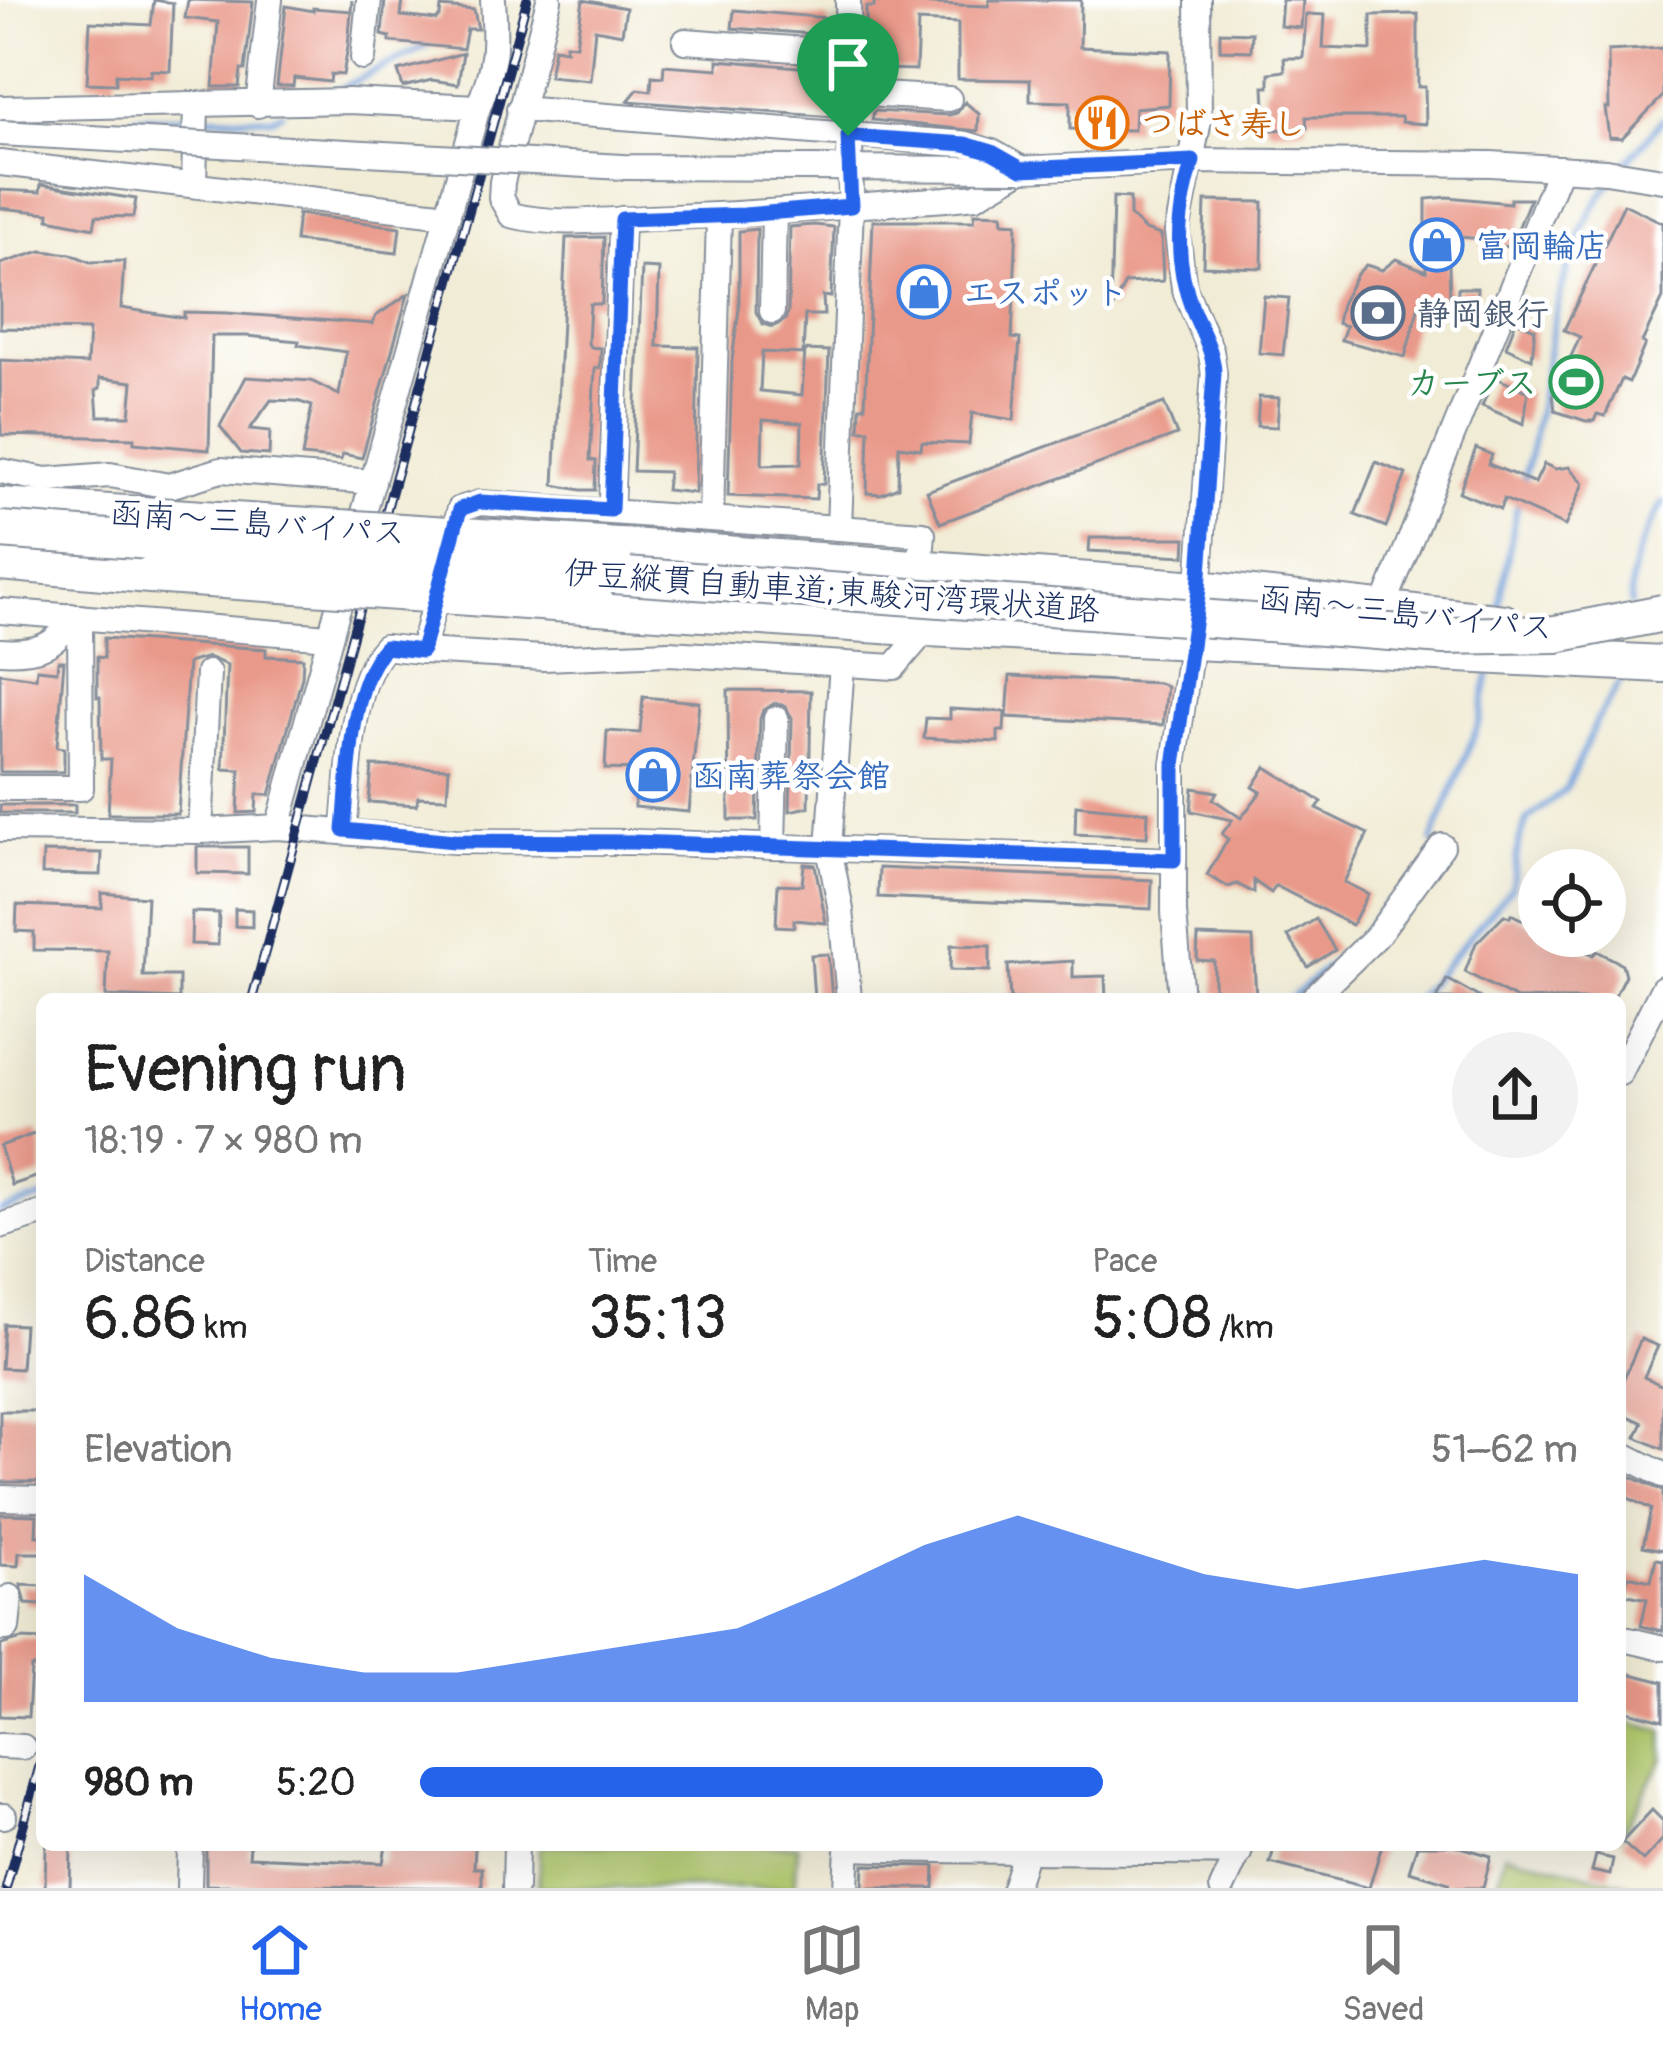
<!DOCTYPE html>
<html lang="en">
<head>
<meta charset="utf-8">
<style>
	body { margin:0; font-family:Pangolin,"Klee One",sans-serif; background:#f2f2f2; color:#222; height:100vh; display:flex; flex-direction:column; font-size:45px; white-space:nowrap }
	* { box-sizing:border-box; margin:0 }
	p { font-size:39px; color:#767676 }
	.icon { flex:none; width:66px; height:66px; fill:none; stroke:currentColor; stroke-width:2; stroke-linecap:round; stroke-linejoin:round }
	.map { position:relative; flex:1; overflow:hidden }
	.sheet { position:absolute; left:36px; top:993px; width:1590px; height:858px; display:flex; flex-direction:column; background:#fff; border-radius:18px; box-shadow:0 12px 48px #0002 }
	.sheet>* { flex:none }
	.fabs { position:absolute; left:1518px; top:849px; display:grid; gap:24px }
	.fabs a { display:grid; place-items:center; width:108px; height:108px; border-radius:50%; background:#fff; box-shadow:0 12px 48px #0002; font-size:60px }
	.pin { position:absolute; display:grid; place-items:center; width:102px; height:102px; color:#fff; margin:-123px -51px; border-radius:50% 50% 50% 0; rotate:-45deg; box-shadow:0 0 12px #0007 }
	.pin .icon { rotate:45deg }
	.round { display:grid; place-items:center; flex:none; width:126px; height:126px; border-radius:63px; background:#f2f2f2 }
	.headline { display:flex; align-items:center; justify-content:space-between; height:204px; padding:0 48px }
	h1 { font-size:66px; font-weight:600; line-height:90px }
	.figures { display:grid; grid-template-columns:repeat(3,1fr); gap:18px; height:204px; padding:12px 48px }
	.figures div { display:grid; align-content:center }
	.figures b { font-size:60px; font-weight:600 }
	.figures small { font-size:33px; font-weight:400 }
	.figures p { font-size:33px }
	.chart { height:336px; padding:24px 48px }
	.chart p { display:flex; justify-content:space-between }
	.chart svg { width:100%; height:216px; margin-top:12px; fill:#2563eb; opacity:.7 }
	ul { padding:0 48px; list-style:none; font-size:39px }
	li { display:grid; grid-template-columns:192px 144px 1fr; align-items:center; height:90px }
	li i { height:30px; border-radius:15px; background:#2563eb }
	.dock { display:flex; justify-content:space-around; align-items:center; height:168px; border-top:3px solid #e0e0e0; background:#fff; font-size:33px; color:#767676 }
	.dock a { display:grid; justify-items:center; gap:6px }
	.dock .selected { color:#2563eb }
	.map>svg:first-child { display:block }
	.green { fill:#b2c96e; stroke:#667c66; stroke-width:3 }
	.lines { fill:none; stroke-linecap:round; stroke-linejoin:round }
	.stream { stroke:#73a1db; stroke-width:6 }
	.building { fill:#e99989; fill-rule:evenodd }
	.minor-casing { stroke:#868e9a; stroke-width:28 }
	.highway-casing { stroke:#868e9a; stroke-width:40 }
	.minor { stroke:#fff; stroke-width:24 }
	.highway { stroke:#fff; stroke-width:36 }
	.rail-casing { stroke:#1b2f5e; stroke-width:10 }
	.rail { stroke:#fff; stroke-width:6; stroke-dasharray:18; stroke-linecap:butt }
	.minor-bridge-casing { stroke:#868e9a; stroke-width:28; stroke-linecap:butt }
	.highway-bridge-casing { stroke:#868e9a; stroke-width:40; stroke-linecap:butt }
	.minor-bridge { stroke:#fff; stroke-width:24 }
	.highway-bridge { stroke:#fff; stroke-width:36 }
	.route-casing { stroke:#fff; stroke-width:24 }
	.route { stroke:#2563eb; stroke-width:15 }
	.labels { text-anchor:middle; stroke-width:9; stroke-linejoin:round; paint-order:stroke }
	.food-label { font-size:33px; font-weight:bold; fill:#c56008; stroke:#fff; text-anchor:start }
	.shop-label { font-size:33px; font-weight:bold; fill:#366cbe; stroke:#fff; text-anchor:start }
	.service-label { font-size:33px; font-weight:bold; fill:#4e5e75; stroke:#fff; text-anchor:start }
	.leisure-label { font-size:33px; font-weight:bold; fill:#27864d; stroke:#fff; text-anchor:end }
	.street-label { font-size:33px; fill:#1b2f5e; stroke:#fff }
</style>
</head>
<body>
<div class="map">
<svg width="1663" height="1888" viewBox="0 0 1663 1888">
	<rect width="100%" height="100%" fill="#fff"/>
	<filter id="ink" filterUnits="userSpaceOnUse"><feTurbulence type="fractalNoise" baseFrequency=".00833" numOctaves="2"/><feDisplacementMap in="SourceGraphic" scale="24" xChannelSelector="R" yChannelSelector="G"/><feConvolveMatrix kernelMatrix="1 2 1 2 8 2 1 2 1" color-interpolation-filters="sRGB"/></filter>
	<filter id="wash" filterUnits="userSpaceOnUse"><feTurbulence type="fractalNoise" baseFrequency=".004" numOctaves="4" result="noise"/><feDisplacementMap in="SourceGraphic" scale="48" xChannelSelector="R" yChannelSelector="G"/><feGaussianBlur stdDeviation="2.7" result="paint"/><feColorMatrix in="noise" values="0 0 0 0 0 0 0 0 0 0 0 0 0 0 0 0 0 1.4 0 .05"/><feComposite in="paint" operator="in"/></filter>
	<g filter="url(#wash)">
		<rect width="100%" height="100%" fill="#f1ecd5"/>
		<g class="green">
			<polygon points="1620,1720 1663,1731 1663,1758 1622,1835"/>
			<polygon points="539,1845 798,1845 795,1888 538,1888"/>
			<polygon points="1505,1853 1632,1886 1497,1888"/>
		</g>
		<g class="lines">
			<g class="stream">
				<polyline points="333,92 434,42"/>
				<polyline points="135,117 187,117"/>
				<polyline points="201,117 272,118 282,113"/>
				<polyline points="1623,167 1663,119"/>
				<path d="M 1523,482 C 1552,379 1545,265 1615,177"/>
				<path d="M 1631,605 C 1628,564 1644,537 1663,502"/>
				<polyline points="1498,612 1518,501"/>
				<polyline points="1432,841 1480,720 1490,666"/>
				<polyline points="1360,936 1385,904"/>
				<polyline points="1290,999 1337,958"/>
				<polyline points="1416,999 1512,887 1519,841 1528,819 1566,789 1597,720 1624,676"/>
				<polyline points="0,1211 42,1198"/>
			</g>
		</g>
		<g id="blocks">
			<g class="building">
				<polygon points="154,0 173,3 170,71 151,70 151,76 116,74 116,84 87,83 90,22 151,25"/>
				<polygon points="188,0 253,2 245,70 241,70 239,87 213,87 218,22 185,18"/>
				<polygon points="352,0 348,46 343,75 331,74 330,82 294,78 293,86 277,86 286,6 313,11 313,8 351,11"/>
				<polygon points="385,0 403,0 401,16 436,20 440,16 441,7 474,10 478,29 467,29 463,49 390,42 390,37 382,35"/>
				<polygon points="583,0 626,8 622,34 595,29 590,80 549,76 554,48 566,50 566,44 576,45"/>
				<polygon points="989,0 1081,0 1080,47 1170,51 1169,105 1135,108 1134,130 1070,129 1070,102 1030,101 1030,80 958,79 958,23 918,21 916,70 885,69 884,79 866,78 866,7 874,7 874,2 989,6"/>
				<polygon points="1282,0 1303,0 1301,28 1280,26"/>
				<polygon points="734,10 829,18 827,35 732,28"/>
				<polygon points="1306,14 1325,15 1323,48 1371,50 1371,15 1418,14 1418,87 1425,87 1426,124 1402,122 1401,117 1306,117 1307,128 1271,130 1266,125 1264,87 1269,87 1269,73 1285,71 1284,58 1303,58"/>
				<polygon points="1220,32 1252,33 1251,51 1220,50"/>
				<polygon points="1663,48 1663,96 1622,138 1609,137 1605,108 1609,108 1608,51"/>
				<polygon points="463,53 458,84 432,80 403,87 398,71"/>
				<polygon points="718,60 833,70 833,117 628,101 638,89 651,91 652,76 663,77 664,65 718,69"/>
				<polygon points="965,102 979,114 978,131 872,120 874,111 949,115 957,113"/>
				<polygon points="41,184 136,199 133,217 96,216 94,228 49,219 49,213 0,208 0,190 40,192"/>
				<polygon points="1113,197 1130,198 1130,216 1145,230 1161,235 1163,281 1125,283 1110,313"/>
				<polygon points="1448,197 1510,203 1510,199 1530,199 1511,246 1482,248 1483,239 1448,236 1450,298 1421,298 1405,357 1341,340 1346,326 1337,323 1341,304 1357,274 1366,265 1382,270 1396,259 1426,271 1426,199"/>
				<polygon points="1205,201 1263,202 1262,268 1203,266"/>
				<polygon points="1624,204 1663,223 1663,298 1642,342 1645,344 1629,382 1622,379 1605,416 1597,414 1594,421 1586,421 1555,411 1553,395 1580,337 1564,330"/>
				<polygon points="975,213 1002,214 1003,222 1017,223 1012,338 1020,339 1014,420 972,413 969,444 922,442 921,449 899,446 898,487 881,494 867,493 869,430 859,430 860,407 865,407 873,221 974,221"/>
				<polygon points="298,214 400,227 397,253 295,241"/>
				<path d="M 814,225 L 834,227 L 831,297 L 823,296 L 824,315 L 805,315 L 803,354 L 762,352 L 760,391 L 802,395 L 805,350 L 829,351 L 824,484 L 817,484 L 816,499 L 728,496 L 732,360 L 739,309 L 739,231 L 757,229 L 756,312 L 763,324 L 773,327 L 785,320 L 788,312 L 790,227 ZM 763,420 L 802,423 L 801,464 L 762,465 Z"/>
				<polygon points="604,237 602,304 590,304 588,343 590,347 601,348 600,368 595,368 590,460 596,461 595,490 581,490 554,485 566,238"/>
				<path d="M 41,251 L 71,254 L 90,262 L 124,261 L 121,308 L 184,318 L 184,312 L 227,313 L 372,324 L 376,316 L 408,294 L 362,458 L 343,454 L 341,460 L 302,456 L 312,406 L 297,401 L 271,400 L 250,429 L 270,431 L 269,455 L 241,453 L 220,426 L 246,377 L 311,381 L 339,395 L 346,352 L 298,345 L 299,341 L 247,336 L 212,336 L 209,450 L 134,443 L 134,438 L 1,435 L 0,360 L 87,364 L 89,330 L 0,328 L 0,264 ZM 100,378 L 133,382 L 130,416 L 98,416 L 96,390 L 100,388 Z"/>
				<polygon points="642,268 659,269 657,346 698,347 695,493 666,490 668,472 633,471"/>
				<polygon points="1458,288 1477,288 1476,316 1457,315"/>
				<polygon points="1264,296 1289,298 1283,355 1259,353"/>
				<polygon points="1516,321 1535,329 1532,359 1506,347"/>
				<polygon points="1494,377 1528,392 1524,424 1482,406"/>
				<polygon points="1259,397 1279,398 1277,427 1257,426"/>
				<polygon points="1164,403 1177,435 940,523 927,491"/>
				<polygon points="1476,448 1492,455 1488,464 1535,483 1544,464 1555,469 1569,467 1584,483 1565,526 1504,499 1500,509 1459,492"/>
				<polygon points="1376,462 1406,474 1386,527 1355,515"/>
				<polygon points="1090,538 1186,538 1185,556 1089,551"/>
				<polygon points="104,638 266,649 266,656 303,658 302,677 270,795 257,794 256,812 238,813 240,770 223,769 227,665 208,657 188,663 178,814 108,814 111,759 101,759 100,697 97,697 97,657 104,658"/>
				<polygon points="58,661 64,661 57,747 64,748 64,772 0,772 0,673 36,678 37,669 57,671"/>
				<polygon points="1010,676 1159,683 1167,687 1163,725 1007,717"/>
				<polygon points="728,690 811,691 809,807 790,811 792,718 785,706 775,703 763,710 760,719 757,820 729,820"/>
				<polygon points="643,697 699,702 689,812 634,807 637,770 605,769 607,731 640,733"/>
				<polygon points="950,709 1005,712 1004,731 998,731 998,742 924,738 926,718 950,719"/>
				<polygon points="372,766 449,768 447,798 418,797 417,805 369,802"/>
				<polygon points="1266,767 1322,802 1317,809 1368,834 1344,882 1368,894 1352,925 1276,886 1271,893 1254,881 1254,893 1237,884 1228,887 1207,875 1228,839 1222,834 1232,820 1191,811 1193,788 1217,792 1213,799 1241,818 1261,792 1253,787"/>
				<rect x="0" y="805" width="75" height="8"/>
				<polygon points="1076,805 1148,812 1147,837 1075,834"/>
				<polygon points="197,847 248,847 248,874 197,873"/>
				<polygon points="43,852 102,853 101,875 42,874"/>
				<polygon points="804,864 815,865 826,923 794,920 794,927 776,926 778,884 802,885"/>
				<polygon points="879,868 1152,880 1151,909 878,897"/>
				<polygon points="102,893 147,897 143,976 179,976 179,999 106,996 108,951 34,950 34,932 16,931 17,905 102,908"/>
				<polygon points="235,909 252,910 252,927 235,926"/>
				<polygon points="192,912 219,913 218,945 191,944"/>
				<polygon points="1511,914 1539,928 1539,936 1555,936 1593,955 1597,951 1622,964 1625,975 1613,999 1517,999 1465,972 1476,943 1504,915 1510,917"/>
				<polygon points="1316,919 1335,950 1308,967 1288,936"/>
				<polygon points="1198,936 1253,938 1256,999 1214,999 1214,961 1197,960"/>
				<polygon points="951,945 990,946 990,971 950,970"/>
				<polygon points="828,954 832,999 814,999 811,955"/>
				<polygon points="1073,961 1073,977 1105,976 1106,999 1010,999 1008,965"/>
				<polygon points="1447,979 1482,999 1437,999"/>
				<polygon points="37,1133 42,1146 42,1175 12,1185 0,1146"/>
				<polygon points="4,1324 24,1325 21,1369 1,1368"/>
				<polygon points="1641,1339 1658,1346 1644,1377 1663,1386 1663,1449 1636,1437 1643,1423 1620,1412 1620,1387"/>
				<rect x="0" y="1411" width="42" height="71"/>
				<polygon points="1620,1472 1663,1491 1663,1550 1643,1546 1651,1509 1620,1494"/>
				<polygon points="0,1514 37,1515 36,1536 42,1536 42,1553 19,1553 18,1566 0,1565"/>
				<polygon points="1656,1559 1663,1560 1663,1631 1641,1626 1647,1599 1624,1594 1628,1576 1651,1581"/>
				<polygon points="21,1585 42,1586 42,1605 26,1604"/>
				<polygon points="22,1639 42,1640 42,1667 31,1667 28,1717 0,1716 1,1645"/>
				<polygon points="1620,1671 1663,1682 1663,1720 1620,1709"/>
				<polygon points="1652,1810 1663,1821 1663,1839 1643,1861 1622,1842"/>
				<polygon points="46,1845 71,1845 70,1888 45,1888"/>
				<polygon points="206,1845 250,1845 249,1857 383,1863 386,1845 414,1849 414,1845 475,1845 474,1868 482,1868 482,1888 206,1885"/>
				<polygon points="1275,1845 1382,1845 1369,1888 1270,1863"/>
				<polygon points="1417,1845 1454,1845 1491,1856 1483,1888 1448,1888 1449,1883 1409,1871"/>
				<polygon points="1596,1855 1613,1859 1610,1875 1592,1871"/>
				<polygon points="864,1865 935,1866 934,1888 863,1888"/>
			</g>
		</g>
	</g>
	<g filter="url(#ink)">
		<use href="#blocks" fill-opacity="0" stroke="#868e9a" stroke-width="3"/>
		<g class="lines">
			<g class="minor-casing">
				<g id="minor">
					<path d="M 549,0 L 502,182 L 501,198 L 511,215 C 554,226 605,220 650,218 C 749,215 847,206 946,199 L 976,196 L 1022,169"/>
					<polyline points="685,41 848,53"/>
					<polyline points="363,58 369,0"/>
					<polyline points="848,93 949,99"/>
					<polyline points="258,105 270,0"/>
					<polyline points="0,108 349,101 478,107"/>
					<polyline points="519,109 965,144 992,152 1022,169 1193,161 1491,164 1606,171 1663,180"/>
					<polyline points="0,163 448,215"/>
					<polyline points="194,184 196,106"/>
					<polyline points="772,311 774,212"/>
					<polyline points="0,471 46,480 110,475 169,486 221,470 373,482"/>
					<polyline points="611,510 622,219"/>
					<polyline points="711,518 719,216"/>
					<polyline points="839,528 851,205 848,0"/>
					<path d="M 356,541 L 478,107 C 496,66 496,44 493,0"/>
					<polyline points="450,546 460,509 480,503 923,534 920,569"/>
					<polyline points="439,585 422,651 544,658 669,653 894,667 927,628"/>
					<polyline points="1382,610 1560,168"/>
					<polyline points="0,611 329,637"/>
					<path d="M 0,651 C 31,653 59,649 71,616"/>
					<polyline points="842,664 829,848 841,910 849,999"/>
					<polyline points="0,788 81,788 80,617"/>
					<polyline points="278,827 347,575"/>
					<polyline points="0,829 200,831 278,827 455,841 632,842 1174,860"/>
					<path d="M 344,830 C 349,779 349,685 385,647 L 422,651"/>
					<polyline points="200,831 208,673"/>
					<polyline points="773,847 776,719"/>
					<polyline points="1181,999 1174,912 1174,765 1199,589 1214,374 1211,351 1184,288 1177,232 1199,120 1198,0"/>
					<polyline points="1312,999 1376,937 1442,846"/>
					<polyline points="1620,1073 1663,988"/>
					<polyline points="0,1226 42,1213"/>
					<polyline points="1620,1453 1663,1475"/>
					<polyline points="0,1498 42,1499"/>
					<polyline points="0,1628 7,1628 10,1597"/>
					<polyline points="1620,1638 1663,1648"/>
					<polyline points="0,1746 23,1747"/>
					<polyline points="0,1816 4,1816"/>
					<path d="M 848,1848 C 978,1852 1108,1851 1239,1853"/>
					<polyline points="189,1888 190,1845"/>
					<polyline points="515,1888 516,1845"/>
					<polyline points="846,1888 848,1845"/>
					<polyline points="1014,1888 1028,1845"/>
					<polyline points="1222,1888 1242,1845"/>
				</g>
			</g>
			<g class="highway-casing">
				<g id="highway">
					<polyline points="0,506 157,516"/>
					<polyline points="617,546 1199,589 1504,623"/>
					<polyline points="0,562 150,575"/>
					<polyline points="598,606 927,628 1663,664"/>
				</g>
			</g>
			<use href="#minor" class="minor"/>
			<use href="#highway" class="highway"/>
			<g class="rail-casing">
				<g id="rail">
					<polyline points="252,999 527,0"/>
					<polyline points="6,1888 42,1757"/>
				</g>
			</g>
			<use href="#rail" class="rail"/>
			<g class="minor-bridge-casing">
				<polyline id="minor-bridge" points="0,133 623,167 1022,169"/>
			</g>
			<g class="highway-bridge-casing">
				<g id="highway-bridge">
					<polyline points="157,516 617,546"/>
					<polyline points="0,530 1444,636 1556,634 1663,613"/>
					<polyline points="150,575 598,606"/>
				</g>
			</g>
			<use href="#minor-bridge" class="minor-bridge"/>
			<use href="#highway-bridge" class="highway-bridge"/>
		</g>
	</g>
	<g class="lines" filter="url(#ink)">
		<g class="route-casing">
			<path id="route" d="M 848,136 L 965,144 L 992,152 L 1022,169 L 1193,161 C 1177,214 1173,259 1193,311 C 1201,331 1214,351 1214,374 L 1199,589 L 1174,765 L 1174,860 L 632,842 L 454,841 L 344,830 C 349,778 349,686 385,647 L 422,651 L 460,509 L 480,502 L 611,510 L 622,219 L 744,215 L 851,206 Z"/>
		</g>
		<use href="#route" class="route"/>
	</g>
	<defs>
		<g id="restaurant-ring" transform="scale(2.7)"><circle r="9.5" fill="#fff" stroke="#e8710a" stroke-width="1.5"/><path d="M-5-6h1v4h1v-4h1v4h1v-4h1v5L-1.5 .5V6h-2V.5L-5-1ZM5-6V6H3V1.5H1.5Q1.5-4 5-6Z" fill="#e8710a"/></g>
		<g id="shop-ring" transform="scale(2.7)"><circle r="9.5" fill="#fff" stroke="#3f7fe0" stroke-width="1.5"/><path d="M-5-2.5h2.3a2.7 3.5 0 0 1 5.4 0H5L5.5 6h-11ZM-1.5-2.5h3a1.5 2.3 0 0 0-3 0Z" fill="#3f7fe0"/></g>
		<g id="bank-ring" transform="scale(2.7)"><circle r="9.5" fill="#fff" stroke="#5c6f8a" stroke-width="1.5"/><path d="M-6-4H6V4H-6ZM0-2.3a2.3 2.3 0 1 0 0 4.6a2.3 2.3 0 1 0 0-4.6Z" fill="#5c6f8a"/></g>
		<g id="stadium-ring" transform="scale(2.7)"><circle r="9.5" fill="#fff" stroke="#2e9e5b" stroke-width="1.5"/><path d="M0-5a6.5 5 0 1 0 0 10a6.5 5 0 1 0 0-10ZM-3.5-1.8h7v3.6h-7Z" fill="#2e9e5b"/></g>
	</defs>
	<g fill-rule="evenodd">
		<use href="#restaurant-ring" x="1102" y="123"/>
		<use href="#shop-ring" x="1437" y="245"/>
		<use href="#shop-ring" x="924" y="292"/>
		<use href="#bank-ring" x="1378" y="313"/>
		<use href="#stadium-ring" x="1576" y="382"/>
		<use href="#shop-ring" x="653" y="775"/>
	</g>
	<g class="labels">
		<g class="food-label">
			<text x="1141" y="135">つばさ寿し</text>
		</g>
		<g class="shop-label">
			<text x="1476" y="257">富岡輪店</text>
			<text x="963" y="304">エスポット</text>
			<text x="692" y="787">函南葬祭会館</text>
		</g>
		<g class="service-label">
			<text x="1417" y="325">静岡銀行</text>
		</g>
		<g class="leisure-label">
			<text x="1537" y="394">カーブス</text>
		</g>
		<g class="street-label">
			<text transform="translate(258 522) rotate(4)" y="12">函南～三島バイパス</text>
			<text transform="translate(832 590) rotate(4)" y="12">伊豆縦貫自動車道;東駿河湾環状道路</text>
			<text transform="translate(1406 612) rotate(6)" y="12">函南～三島バイパス</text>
		</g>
	</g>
</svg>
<div class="fabs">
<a><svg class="icon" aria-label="locate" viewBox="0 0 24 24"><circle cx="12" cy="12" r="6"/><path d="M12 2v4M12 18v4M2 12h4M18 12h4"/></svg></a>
</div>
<div class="pin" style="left:848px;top:136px;background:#1e9e55"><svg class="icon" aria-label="arrive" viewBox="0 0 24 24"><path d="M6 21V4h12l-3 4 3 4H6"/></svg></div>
<section class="sheet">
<div class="headline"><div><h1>Evening run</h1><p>18:19 · 7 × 980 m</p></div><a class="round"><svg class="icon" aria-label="share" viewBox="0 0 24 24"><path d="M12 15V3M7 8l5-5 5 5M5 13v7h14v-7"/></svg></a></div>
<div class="figures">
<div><p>Distance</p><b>6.86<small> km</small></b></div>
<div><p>Time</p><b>35:13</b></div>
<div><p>Pace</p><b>5:08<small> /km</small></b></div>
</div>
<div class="chart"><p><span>Elevation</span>51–62 m</p>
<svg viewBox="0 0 160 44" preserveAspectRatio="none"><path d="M0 44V18L10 29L20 35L30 38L40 38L50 35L60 32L70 29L80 21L90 12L100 6L110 12L120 18L130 21L140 18L150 15L160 18V44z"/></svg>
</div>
<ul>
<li><b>980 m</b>5:20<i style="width:59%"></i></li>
</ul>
</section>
</div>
<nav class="dock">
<a class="selected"><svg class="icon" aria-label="home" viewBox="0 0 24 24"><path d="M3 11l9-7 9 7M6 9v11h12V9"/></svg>Home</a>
<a><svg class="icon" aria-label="map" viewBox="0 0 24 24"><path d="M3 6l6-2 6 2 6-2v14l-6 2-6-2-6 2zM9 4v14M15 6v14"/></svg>Map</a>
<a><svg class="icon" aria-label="saved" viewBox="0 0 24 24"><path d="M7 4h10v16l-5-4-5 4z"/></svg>Saved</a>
</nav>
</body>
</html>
